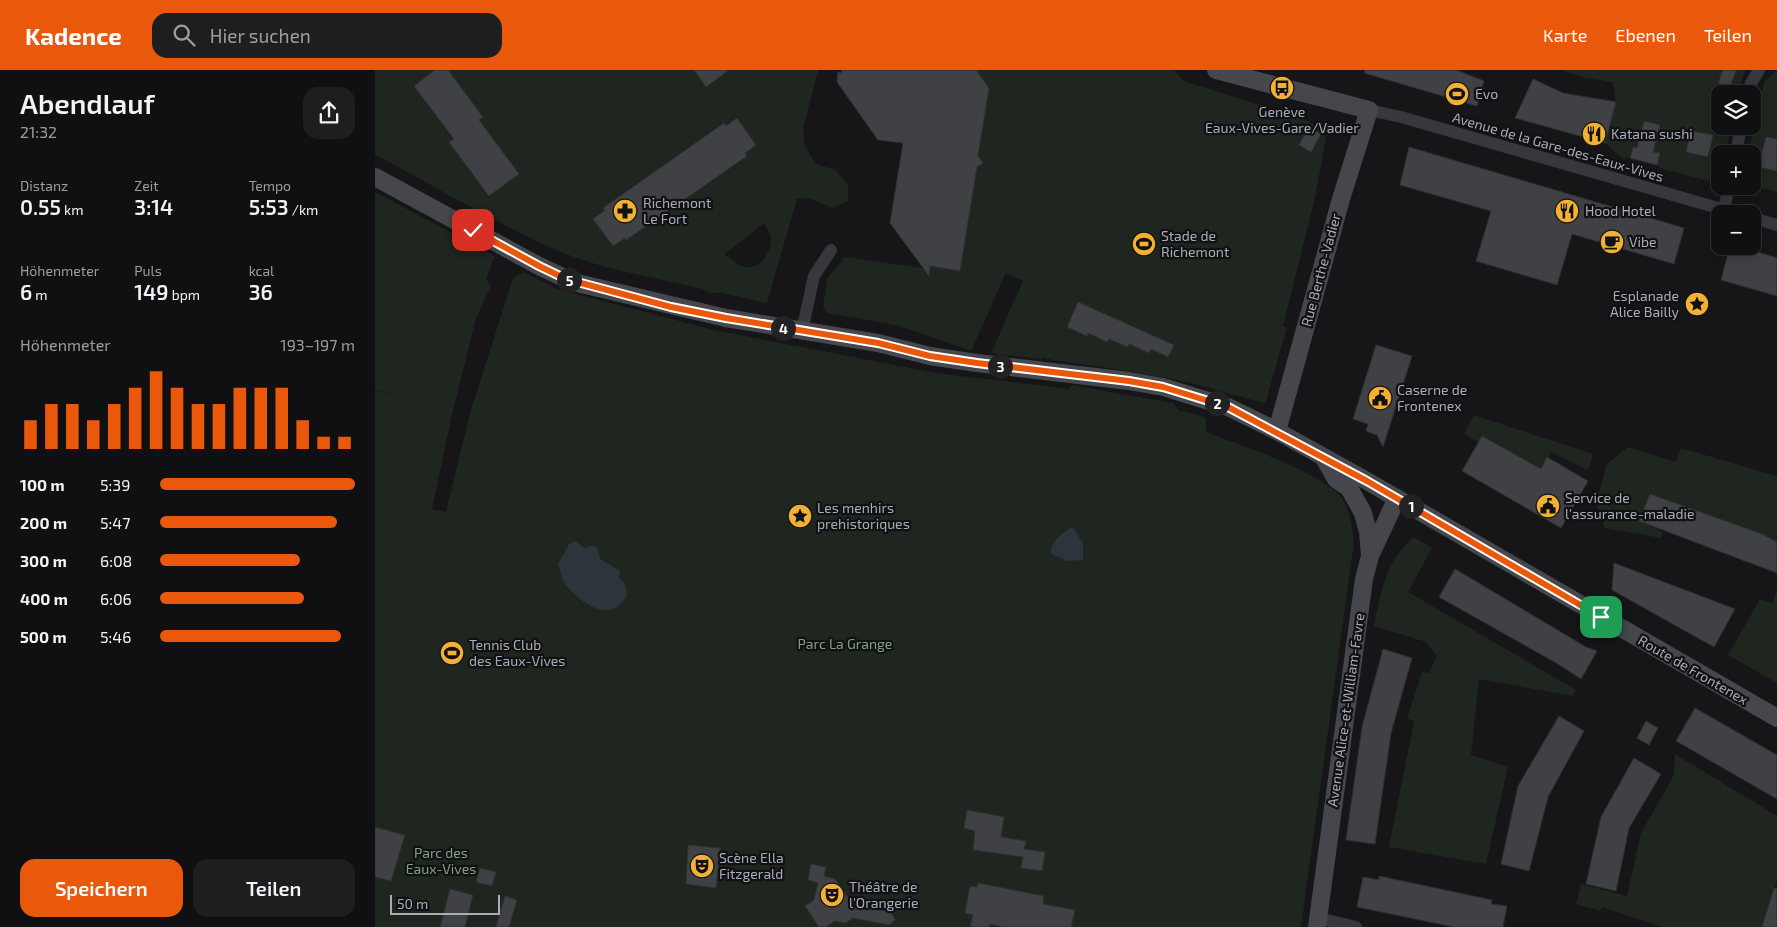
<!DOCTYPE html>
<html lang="de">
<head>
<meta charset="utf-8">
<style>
	body { margin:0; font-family:"Exo 2",sans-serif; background:#1e1e20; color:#f1f3f6; height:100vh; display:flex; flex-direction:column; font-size:19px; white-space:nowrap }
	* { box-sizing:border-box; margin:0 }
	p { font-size:16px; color:#9c9d9f }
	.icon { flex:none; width:28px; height:28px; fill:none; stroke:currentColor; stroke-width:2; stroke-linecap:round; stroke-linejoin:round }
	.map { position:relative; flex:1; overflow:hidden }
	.details { display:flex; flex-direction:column; background:#101012; width:375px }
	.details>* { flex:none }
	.fabs { position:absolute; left:1336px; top:15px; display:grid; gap:10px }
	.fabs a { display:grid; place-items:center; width:50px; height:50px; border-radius:10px; background:#101012; box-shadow:0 2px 12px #0003,0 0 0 1px #303032; font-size:25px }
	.scale { position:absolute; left:15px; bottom:12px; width:110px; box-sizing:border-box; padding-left:5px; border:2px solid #a8adb8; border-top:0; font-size:14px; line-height:18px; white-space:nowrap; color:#a8adb8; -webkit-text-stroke:4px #111113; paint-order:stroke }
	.pin { position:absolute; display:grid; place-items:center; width:42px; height:42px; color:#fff; margin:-21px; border-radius:10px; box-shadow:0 2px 8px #0006 }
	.km { position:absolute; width:25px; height:25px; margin:-12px; border-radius:50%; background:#222; color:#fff; font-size:14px; line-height:25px; text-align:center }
	.round { display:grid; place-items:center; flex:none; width:52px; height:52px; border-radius:15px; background:#1e1e20 }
	.summary { display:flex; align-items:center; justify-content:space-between; height:85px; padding:0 20px }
	h1 { font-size:28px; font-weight:600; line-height:38px }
	.metrics { display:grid; grid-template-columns:repeat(3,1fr); gap:8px; height:85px; padding:5px 20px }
	.metrics div { display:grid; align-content:center }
	.metrics b { font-size:21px; font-weight:600 }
	.metrics small { font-size:14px; font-weight:400 }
	.metrics p { font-size:14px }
	.chart { height:140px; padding:10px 20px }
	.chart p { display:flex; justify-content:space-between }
	.chart svg { width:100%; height:90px; margin-top:5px; stroke:#ea580c; stroke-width:6 }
	.action { display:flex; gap:10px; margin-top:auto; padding:10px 20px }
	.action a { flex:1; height:58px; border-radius:15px; background:#ea580c; color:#fff; font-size:20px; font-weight:600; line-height:58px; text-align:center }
	.action a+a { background:#1e1e20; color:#f1f3f6 }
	ul { padding:0 20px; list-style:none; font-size:16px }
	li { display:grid; grid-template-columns:80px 60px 1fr; align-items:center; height:38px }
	li i { height:12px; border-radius:6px; background:#ea580c }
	header { display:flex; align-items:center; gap:30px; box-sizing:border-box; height:70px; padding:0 25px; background:#ea580c; color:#fff }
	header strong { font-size:24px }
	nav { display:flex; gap:28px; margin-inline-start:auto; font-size:18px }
	.search { width:350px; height:45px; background:#1e1e20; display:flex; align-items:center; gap:12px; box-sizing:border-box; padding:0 18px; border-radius:15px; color:#9c9d9f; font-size:19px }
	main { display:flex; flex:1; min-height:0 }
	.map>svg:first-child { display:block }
	.green { fill:#1e261f; fill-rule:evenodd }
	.water { fill:#2c353c }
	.building { fill:#404145; stroke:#303034 }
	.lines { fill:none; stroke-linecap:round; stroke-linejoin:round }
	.street { stroke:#37383d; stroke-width:12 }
	.secondary { stroke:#45474d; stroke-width:18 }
	.route-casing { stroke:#fff; stroke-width:10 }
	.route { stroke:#ea580c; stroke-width:6 }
	.labels { text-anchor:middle; stroke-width:4.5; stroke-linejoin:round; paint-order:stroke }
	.poi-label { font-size:14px; fill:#a8adb8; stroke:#111113; text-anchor:start }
	.street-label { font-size:14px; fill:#a8adb8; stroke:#111113 }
	.park-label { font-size:14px; fill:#7fa381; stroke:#111113 }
</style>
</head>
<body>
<header>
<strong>Kadence</strong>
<div class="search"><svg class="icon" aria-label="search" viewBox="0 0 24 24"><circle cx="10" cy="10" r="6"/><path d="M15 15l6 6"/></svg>Hier suchen</div>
<nav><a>Karte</a><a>Ebenen</a><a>Teilen</a></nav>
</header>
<main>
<section class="details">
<div class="summary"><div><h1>Abendlauf</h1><p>21:32</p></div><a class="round"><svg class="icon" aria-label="share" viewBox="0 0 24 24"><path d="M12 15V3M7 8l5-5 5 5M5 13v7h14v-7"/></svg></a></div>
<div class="metrics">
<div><p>Distanz</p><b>0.55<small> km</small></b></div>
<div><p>Zeit</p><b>3:14</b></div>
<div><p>Tempo</p><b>5:53<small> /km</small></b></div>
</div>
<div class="metrics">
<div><p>Höhenmeter</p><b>6<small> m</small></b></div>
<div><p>Puls</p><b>149<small> bpm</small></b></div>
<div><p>kcal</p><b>36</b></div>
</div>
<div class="chart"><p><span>Höhenmeter</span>193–197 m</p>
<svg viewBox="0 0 160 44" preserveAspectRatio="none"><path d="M5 44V30M15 44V22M25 44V22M35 44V30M45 44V22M55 44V14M65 44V6M75 44V14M85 44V22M95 44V22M105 44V14M115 44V14M125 44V14M135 44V30M145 44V38M155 44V38"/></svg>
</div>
<ul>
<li><b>100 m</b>5:39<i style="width:100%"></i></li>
<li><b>200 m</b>5:47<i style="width:91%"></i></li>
<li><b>300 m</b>6:08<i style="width:72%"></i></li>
<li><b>400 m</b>6:06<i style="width:74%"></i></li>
<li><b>500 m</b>5:46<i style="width:93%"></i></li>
</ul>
<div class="action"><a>Speichern</a><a>Teilen</a></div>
</section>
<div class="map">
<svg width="1402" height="857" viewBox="0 0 1402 857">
	<rect width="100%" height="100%" fill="#161618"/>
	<g class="green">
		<path d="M 0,0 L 443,0 L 428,59 L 430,76 L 441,94 L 460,100 L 473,114 L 473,131 L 458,138 L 433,128 L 422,129 L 392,233 L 346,223 L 335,223 L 328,219 C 281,208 225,199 181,180 C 119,152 60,117 0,84 ZM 389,153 C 391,157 395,163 396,168 C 396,183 386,199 370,197 C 362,195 357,188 349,185 Z"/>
		<polygon points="601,0 799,0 809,11 931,50 947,59 951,69 940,127 908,256 912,257 891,331 888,333 817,313 754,301 677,290 669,287 666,289 616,283 648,211 631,203 596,281 525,256 452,243 448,236 452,209 470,187 554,199 555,196 585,201 614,19"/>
		<polygon points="1186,0 1370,0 1363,24 1345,24 1345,56 1356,56 1350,84 1345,84 1344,109 1339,112 1284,98 1284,95 1251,87 1250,90 1230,73 1241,32 1238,12 1207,7"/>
		<polygon points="1402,0 1402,122 1378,116 1378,84 1373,84 1389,12"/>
		<path d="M 0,122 L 120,186 L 111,208 L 116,216 L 101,248 L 77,345 L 57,439 L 71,442 L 96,340 L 138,208 L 149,202 L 182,219 L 339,260 L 561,303 L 695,319 L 696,315 L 798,333 L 805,341 L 828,346 L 831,349 L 831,362 C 861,373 947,403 966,427 C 975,439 977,457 979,472 L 926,857 L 0,857 L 0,320 L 20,326 L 0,319 Z"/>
		<polygon points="1099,345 1218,384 1213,400 1176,382 1166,399 1107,366 1103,372 1089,364"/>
		<polygon points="1253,377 1301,392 1306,378 1402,406 1402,472 1275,424 1264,451 1288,462 1286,468 1230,458 1221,433 1232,394"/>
		<path d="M 1039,467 L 1057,478 L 1033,522 L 1201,620 L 1198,626 L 1104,609 L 1096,685 L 1133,697 L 1111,794 L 1014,777 L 1039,651 L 1032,649 L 1047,602 L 1054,603 L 1062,586 L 1051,572 L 999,556 C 1005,524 1012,488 1039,467 Z"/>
		<polygon points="1402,520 1402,613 1353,585 1385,529 1397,533"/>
		<polygon points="1300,684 1402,746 1402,810 1387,857 1287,857 1227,837 1226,841 1201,834 1206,814 1252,826 1266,763 1299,705"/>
	</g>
	<g class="water">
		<path d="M 698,457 L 708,474 L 708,490 L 692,491 L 675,483 C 678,470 686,463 698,457 Z"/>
		<path d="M 200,471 L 209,478 L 218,476 L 223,479 L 225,489 L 245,501 L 244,508 L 250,513 L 252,525 C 238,555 206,534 192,516 C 187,510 185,501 183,494 L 194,474 Z"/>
	</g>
	<g class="building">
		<polygon points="60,0 73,0 108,47 104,50 144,104 114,126 74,72 79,69 39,16"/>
		<polygon points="319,0 354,0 331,17"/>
		<polygon points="467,0 601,0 614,18 603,86 608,93 602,97 585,201 555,196 554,206 515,153 528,73 503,70 462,12 463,2 466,3"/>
		<polygon points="990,0 1081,0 1109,11 1102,36 989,3"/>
		<polygon points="1348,0 1361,0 1355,17 1343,13"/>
		<polygon points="1158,9 1188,23 1241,32 1230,73 1140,48"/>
		<polygon points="362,48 381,75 370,83 372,86 251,170 250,168 238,176 218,149 230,140 228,138 349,53 351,56"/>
		<polygon points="1269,51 1285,55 1278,82 1285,83 1282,95 1255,88 1258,77 1262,78"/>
		<polygon points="934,57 946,64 936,82 924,75"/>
		<polygon points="1316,61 1338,65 1333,87 1311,82"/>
		<polygon points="1391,67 1402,69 1402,101 1383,97"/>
		<polygon points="1034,77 1309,158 1299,194 1197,164 1182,215 1101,191 1116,141 1025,115"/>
		<polygon points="1355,176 1364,176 1402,188 1402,226 1346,210"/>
		<polygon points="703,232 799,275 793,287 776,279 774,283 754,274 753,277 734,269 732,272 713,263 712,266 692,257"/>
		<polygon points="1001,275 1037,286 1008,377 1002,365 991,361 993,354 978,349"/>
		<polygon points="1107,366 1166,399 1172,387 1213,411 1186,458 1087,401"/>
		<polygon points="1275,424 1387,464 1402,472 1402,503 1264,451"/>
		<polygon points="1239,493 1360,539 1339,577 1237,520"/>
		<polygon points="1080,499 1211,577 1222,581 1206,609 1183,594 1064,527"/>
		<polygon points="1008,579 1037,588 1016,663 1000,774 971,770 987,657"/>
		<polygon points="1320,638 1402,685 1402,729 1301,671"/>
		<polygon points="1184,646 1209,661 1173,727 1154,801 1126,794 1143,716"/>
		<polygon points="1271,651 1283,658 1274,675 1262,668"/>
		<polygon points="1259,688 1286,704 1254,758 1241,821 1211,814 1226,747"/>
		<polygon points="592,740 629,747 626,767 651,771 649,779 670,782 667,801 646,798 648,787 598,780 600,761 589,758"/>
		<polygon points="0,757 30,765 16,811 0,807"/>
		<polygon points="313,775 345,778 341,818 311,814"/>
		<polygon points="436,794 451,797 449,806 460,809 478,835 516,842 520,850 514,855 478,848 470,853 460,851 451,857 444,857 430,836 439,830 443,813 433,810"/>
		<polygon points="105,798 121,802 117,816 101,812"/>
		<polygon points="1004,806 1117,830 1116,834 1132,836 1128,857 1079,857 982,837 988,807 1004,810"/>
		<polygon points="603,813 669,826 668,834 700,840 696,857 629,857 615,854 614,857 595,857 598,845 590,843 595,816 602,817"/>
		<polygon points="1399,818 1402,819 1402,857 1387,857"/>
		<polygon points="75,819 98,825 90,857 65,857"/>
		<polygon points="130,826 142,830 134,857 121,857"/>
	</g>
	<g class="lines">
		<g class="street">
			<polyline points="1373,24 1376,13 1384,0"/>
			<polyline points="994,40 1026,47 1364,144"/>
			<polyline points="1361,84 1366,56"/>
			<polyline points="1349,140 1354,116"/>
			<polyline points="1378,148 1402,155"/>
			<polyline points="427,261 439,206 456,180"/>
			<polyline points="944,848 981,857"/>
		</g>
		<g class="secondary">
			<polyline points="841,0 994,40 966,129 902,361"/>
			<polyline points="0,107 164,196 198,212 351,248 503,273 555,286 602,293 754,311 788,317 853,337 902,361 992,411 1402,648"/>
			<polyline points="949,388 961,409 974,418 988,443 993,462 995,485"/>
			<polyline points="942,857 989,509 995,486 1022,428"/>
		</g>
	</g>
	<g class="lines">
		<g class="route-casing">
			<polyline id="route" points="98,160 164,196 191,209 296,237 351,248 503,273 555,286 602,293 754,311 788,317 853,337 992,411 1226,547"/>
		</g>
		<use href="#route" class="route"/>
	</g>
	<defs>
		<g id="bus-disc" transform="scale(1.25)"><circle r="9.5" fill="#f2b134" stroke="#111113"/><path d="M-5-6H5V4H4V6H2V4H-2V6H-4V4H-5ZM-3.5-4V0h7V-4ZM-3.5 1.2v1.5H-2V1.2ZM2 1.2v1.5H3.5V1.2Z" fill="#111"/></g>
		<g id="stadium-disc" transform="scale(1.25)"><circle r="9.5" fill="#f2b134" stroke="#111113"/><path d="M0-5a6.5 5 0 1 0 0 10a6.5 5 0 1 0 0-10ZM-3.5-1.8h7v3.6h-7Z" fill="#111"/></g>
		<g id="restaurant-disc" transform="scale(1.25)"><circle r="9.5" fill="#f2b134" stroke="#111113"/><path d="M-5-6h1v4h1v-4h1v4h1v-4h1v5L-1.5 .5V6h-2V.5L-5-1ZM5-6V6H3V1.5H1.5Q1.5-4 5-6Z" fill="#111"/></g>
		<g id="pharmacy-disc" transform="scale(1.25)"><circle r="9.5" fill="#f2b134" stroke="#111113"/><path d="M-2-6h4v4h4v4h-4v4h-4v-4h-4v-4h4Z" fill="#111"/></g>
		<g id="cafe-disc" transform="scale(1.25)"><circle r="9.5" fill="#f2b134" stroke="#111113"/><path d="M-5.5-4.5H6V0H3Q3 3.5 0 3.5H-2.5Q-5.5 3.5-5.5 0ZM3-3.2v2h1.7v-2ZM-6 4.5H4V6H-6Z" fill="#111"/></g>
		<g id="sight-disc" transform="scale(1.25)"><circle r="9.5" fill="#f2b134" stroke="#111113"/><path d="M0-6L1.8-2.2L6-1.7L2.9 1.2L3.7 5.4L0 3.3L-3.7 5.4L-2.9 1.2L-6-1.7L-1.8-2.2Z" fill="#111"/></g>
		<g id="civic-disc" transform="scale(1.25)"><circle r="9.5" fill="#f2b134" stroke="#111113"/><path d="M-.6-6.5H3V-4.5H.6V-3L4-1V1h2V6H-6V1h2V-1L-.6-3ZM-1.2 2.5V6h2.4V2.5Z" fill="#111"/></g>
		<g id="theatre-disc" transform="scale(1.25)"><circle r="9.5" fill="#f2b134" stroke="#111113"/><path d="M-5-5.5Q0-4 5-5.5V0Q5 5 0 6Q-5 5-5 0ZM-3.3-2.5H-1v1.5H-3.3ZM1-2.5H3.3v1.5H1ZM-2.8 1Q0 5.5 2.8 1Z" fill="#111"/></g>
	</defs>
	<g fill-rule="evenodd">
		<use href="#bus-disc" x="907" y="18"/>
		<use href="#stadium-disc" x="1082" y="24"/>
		<use href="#restaurant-disc" x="1219" y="64"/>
		<use href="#pharmacy-disc" x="250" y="141"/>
		<use href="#restaurant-disc" x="1192" y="141"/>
		<use href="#cafe-disc" x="1237" y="172"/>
		<use href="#stadium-disc" x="769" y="174"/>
		<use href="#sight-disc" x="1322" y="234"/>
		<use href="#civic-disc" x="1005" y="328"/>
		<use href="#civic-disc" x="1173" y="436"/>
		<use href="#sight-disc" x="425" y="446"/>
		<use href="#stadium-disc" x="77" y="583"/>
		<use href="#theatre-disc" x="327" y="796"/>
		<use href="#theatre-disc" x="457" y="825"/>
	</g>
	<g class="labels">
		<g class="poi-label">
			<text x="1100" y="29">Evo</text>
			<text x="907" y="47" text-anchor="middle">Genève<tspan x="907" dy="16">Eaux-Vives-Gare/Vadier</tspan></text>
			<text x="1236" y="69">Katana sushi</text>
			<text x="268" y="138">Richemont<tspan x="268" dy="16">Le Fort</tspan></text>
			<text x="1210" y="146">Hood Hotel</text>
			<text x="786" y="171">Stade de<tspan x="786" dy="16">Richemont</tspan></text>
			<text x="1254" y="177">Vibe</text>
			<text x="1304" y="231" text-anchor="end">Esplanade<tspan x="1304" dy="16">Alice Bailly</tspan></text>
			<text x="1022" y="325">Caserne de<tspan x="1022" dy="16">Frontenex</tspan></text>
			<text x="1190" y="433">Service de<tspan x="1190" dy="16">l'assurance-maladie</tspan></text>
			<text x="442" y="443">Les menhirs<tspan x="442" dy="16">prehistoriques</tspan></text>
			<text x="94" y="580">Tennis Club<tspan x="94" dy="16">des Eaux-Vives</tspan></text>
			<text x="344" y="793">Scène Ella<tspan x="344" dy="16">Fitzgerald</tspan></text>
			<text x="474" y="822">Théâtre de<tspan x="474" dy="16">l'Orangerie</tspan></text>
		</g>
		<g class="street-label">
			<text transform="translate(1183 77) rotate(16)" y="5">Avenue de la Gare-des-Eaux-Vives</text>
			<text transform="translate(946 200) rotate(-75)" y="5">Rue Berthe-Vadier</text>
			<text transform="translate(1318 600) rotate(30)" y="5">Route de Frontenex</text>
			<text transform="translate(971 640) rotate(-82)" y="5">Avenue Alice-et-William-Favre</text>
		</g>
		<g class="park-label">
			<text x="470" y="579">Parc La Grange</text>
			<text x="66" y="788">Parc des<tspan x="66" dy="16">Eaux-Vives</tspan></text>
		</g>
	</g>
</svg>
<div class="fabs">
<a><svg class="icon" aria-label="layers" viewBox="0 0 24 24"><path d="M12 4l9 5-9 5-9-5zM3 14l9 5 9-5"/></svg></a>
<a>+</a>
<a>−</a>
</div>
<div class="scale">50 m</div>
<div class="pin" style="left:1226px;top:547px;background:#1e9e55"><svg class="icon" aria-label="arrive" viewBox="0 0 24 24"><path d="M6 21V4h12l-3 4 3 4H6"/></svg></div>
<div class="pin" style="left:98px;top:160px;background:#d93025"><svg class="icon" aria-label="check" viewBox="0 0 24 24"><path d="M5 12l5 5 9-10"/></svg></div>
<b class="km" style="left:1036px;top:436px">1</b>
<b class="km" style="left:842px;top:333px">2</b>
<b class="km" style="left:625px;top:296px">3</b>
<b class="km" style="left:408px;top:258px">4</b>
<b class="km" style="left:194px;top:210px">5</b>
</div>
</main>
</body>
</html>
